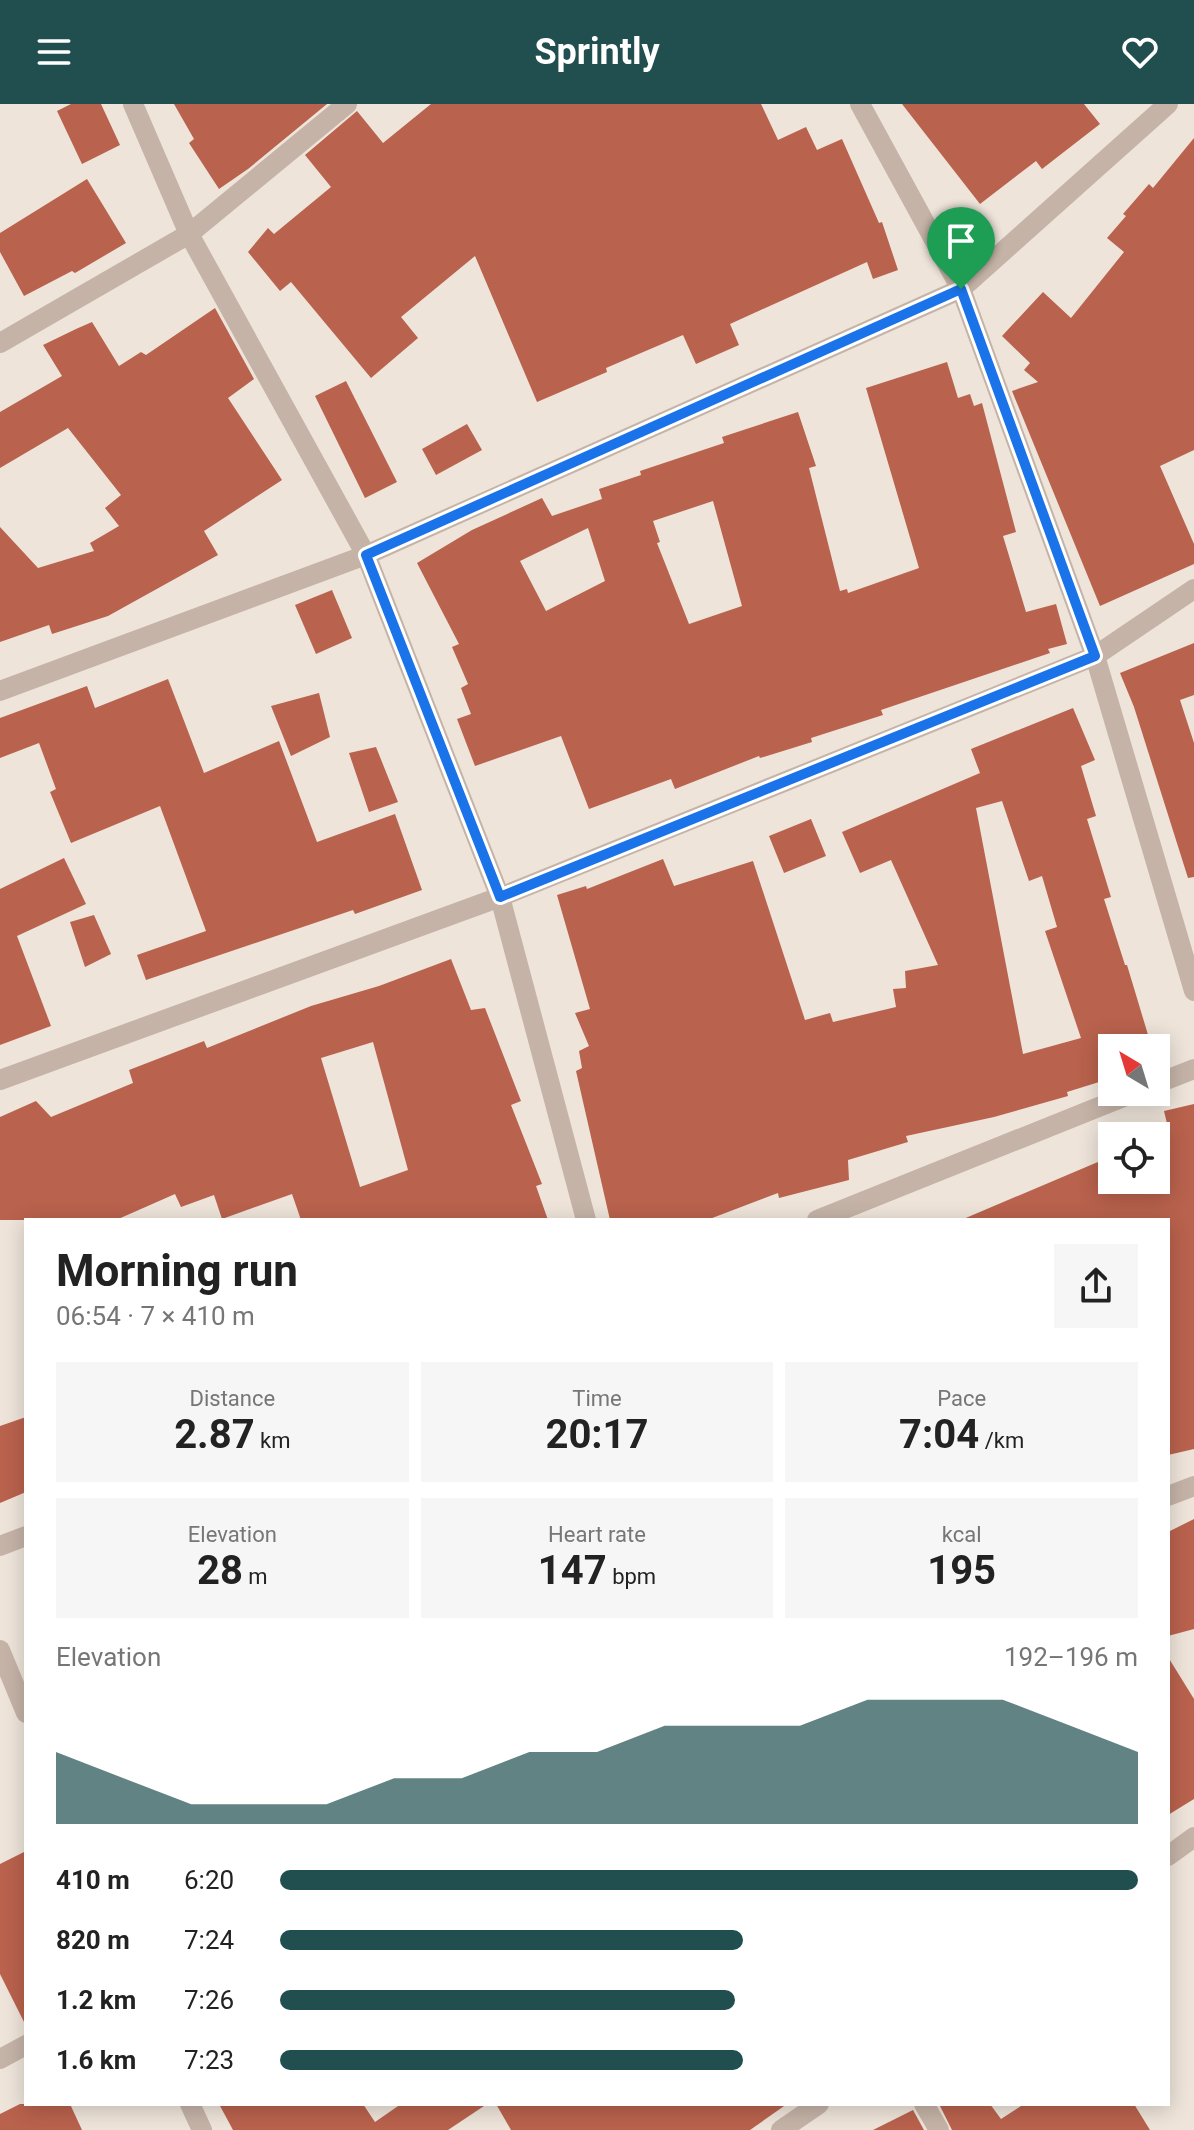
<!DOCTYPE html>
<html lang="en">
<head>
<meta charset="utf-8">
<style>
	body { margin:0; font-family:Roboto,sans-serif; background:#f6f6f6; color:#222; height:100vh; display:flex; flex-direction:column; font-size:30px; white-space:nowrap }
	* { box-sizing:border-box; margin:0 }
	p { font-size:26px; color:#767676 }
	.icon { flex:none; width:44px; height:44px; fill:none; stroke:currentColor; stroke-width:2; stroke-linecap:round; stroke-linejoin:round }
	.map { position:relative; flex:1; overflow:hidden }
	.details { position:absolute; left:24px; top:1114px; width:1146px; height:888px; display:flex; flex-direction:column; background:#fff; border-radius:0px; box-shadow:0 4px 20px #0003 }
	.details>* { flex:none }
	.needle { width:52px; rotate:322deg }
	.buttons { position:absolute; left:1098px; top:930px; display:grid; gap:16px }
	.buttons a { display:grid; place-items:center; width:72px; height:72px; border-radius:0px; background:#fff; box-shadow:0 4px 20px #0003; font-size:40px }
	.pin { position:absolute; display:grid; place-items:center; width:68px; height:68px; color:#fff; margin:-82px -34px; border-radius:50% 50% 50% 0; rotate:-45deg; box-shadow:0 0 8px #0007 }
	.pin .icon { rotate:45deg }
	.round { display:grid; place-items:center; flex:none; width:84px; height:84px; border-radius:0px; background:#f6f6f6 }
	.summary { display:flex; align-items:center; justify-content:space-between; height:136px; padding:0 32px }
	h1 { font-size:44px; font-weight:700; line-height:60px }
	.figures { display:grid; grid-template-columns:repeat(3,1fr); gap:12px; height:136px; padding:8px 32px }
	.figures div { display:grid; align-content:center; border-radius:0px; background:#f6f6f6; text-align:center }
	.figures b { font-size:40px; font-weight:700 }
	.figures small { font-size:22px; font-weight:400 }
	.figures p { font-size:22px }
	.chart { height:224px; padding:16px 32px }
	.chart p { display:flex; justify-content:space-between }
	.chart svg { width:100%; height:144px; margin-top:8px; fill:#214f4f; opacity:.7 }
	ul { padding:0 32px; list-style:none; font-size:26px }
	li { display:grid; grid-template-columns:128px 96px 1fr; align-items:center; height:60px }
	li i { height:20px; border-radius:10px; background:#214f4f }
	header { display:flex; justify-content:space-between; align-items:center; height:104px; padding:0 32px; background:#214f4f; color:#fff; font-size:36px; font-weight:700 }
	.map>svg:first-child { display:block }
	.building { fill:#b9624d; fill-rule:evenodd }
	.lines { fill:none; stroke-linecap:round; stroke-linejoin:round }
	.minor { stroke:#c5b3a7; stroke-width:20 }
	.route-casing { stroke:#fff; stroke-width:16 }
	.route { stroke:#1a73e8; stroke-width:10 }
</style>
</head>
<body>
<header><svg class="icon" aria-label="menu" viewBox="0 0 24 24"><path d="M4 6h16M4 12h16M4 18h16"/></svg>Sprintly<svg class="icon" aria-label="heart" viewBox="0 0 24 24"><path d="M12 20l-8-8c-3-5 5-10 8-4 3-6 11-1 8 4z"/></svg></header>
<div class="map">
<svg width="1194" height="2026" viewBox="0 0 1194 2026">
	<rect width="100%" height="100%" fill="#eee4da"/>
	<g class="building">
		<polygon points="71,0 101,0 120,41 82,60 57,7"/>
		<polygon points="174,0 327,0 248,65 219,85 189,39 194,35"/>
		<polygon points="431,0 761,0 778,36 806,23 817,46 842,35 879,119 882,118 898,166 873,175 867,158 730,220 739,241 696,260 683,231 606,264 607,268 537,298 475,152 401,213 418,234 371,274 291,178 280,187 248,148 268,124 274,130 331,83 305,51 357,7 383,39"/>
		<polygon points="902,0 1084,0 1100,20 1042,65 1036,57 980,100"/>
		<polygon points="1194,34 1194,346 1160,362 1194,440 1194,460 1100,502 1012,287 1038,278 1024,266 1030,259 1002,232 1043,188 1071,214 1124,148 1107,134 1126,112 1123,110 1149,80 1153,84"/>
		<polygon points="87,75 126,139 75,169 72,167 24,192 0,148 0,129"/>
		<polygon points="215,204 254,275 228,294 282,376 204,427 218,451 108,512 52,530 49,521 0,538 0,423 38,464 94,447 90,439 119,422 105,404 121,391 68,324 0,364 0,308 62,272 43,241 76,225 92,218 119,262 141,248 146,251"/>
		<path d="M 947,258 L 958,294 L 970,290 L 974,302 L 982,299 L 1016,428 L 1003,432 L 1026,508 L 1056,500 L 1067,540 L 1048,545 L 1050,549 L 881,606 L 883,611 L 811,634 L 812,638 L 760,654 L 759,652 L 675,685 L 671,675 L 589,705 L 561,632 L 475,662 L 457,615 L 471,610 L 461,584 L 468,580 L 452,543 L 459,540 L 417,459 L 472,426 L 542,394 L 552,412 L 602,395 L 599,385 L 641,371 L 640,367 L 724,339 L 722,333 L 798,308 L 816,362 L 809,364 L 840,487 L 847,485 L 848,489 L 919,464 L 866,284 ZM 713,397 L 742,502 L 689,520 L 657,439 L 660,438 L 653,417 ZM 588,424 L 605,477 L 546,507 L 520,457 Z"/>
		<polygon points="346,277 397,378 365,394 315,292"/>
		<polygon points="467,320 482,346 436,371 422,345"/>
		<polygon points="332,486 352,534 316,550 295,501"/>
		<polygon points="1194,539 1194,591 1180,596 1194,639 1194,773 1188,774 1134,603 1120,569"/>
		<polygon points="168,575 204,669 279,637 317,738 395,710 422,786 355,810 353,806 146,876 137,851 206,827 160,702 71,739 50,688 56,685 39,639 0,654 0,614 87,582 95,604"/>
		<polygon points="319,589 330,633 291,652 271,602"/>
		<path d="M 1073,604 L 1095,656 L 1081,662 L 1096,712 L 1087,715 L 1111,793 L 1104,795 L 1125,861 L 1127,861 L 1152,944 L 1112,944 L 1112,974 L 1067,988 L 1068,992 L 994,1013 L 906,1032 L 908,1038 L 848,1056 L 849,1076 L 779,1094 L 778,1089 L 707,1116 L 610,1116 L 576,967 L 582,964 L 579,947 L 589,942 L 575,909 L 590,905 L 557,791 L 586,782 L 587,785 L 663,755 L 674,782 L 753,757 L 805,916 L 830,909 L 833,918 L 896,903 L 893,885 L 906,884 L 905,867 L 938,861 L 891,756 L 860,769 L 842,728 L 980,669 L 971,645 ZM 1002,697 L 1029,777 L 1042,772 L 1057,823 L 1045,827 L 1081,934 L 1023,950 L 976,704 Z"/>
		<polygon points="376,643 398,698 369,708 349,649"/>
		<polygon points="811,715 826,752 784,769 769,732"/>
		<polygon points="64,754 86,800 17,832 51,922 0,941 0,785"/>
		<polygon points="94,811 111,850 85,863 70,818"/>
		<path d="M 451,855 L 471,906 L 485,904 L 521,997 L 511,1001 L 542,1080 L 536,1082 L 548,1116 L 301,1116 L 292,1090 L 222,1115 L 214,1091 L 181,1103 L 175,1090 L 116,1116 L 0,1116 L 0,1013 L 36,997 L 51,1013 L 133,979 L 129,966 L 204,937 L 207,944 L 311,902 L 379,882 ZM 373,938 L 408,1066 L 360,1083 L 321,954 Z"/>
		<polygon points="1194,1000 1194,1345 1168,1351 1168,1116 961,1116 1112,1052 1112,1076 1156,1076 1156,1034 1169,1028 1164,1007"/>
		<polygon points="26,1313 26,1388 0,1399 0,1322"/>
		<polygon points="1194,1415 1194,1525 1168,1532 1168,1428"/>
		<polygon points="1168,1553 1194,1595 1194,1695 1168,1711"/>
		<polygon points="26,1747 26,1922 0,1870 0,1760"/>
		<polygon points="20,2000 70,2000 82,2026 0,2026 0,2010"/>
		<polygon points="219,2000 363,2000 375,2018 401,2000 487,2000 448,2026 233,2026"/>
		<polygon points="496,2000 787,2000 750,2026 511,2026"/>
		<polygon points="939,2000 990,2000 1001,2015 1024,2000 1134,2000 1150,2026 952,2026"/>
		<polygon points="913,2006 924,2026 873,2026"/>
	</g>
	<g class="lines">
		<g class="minor">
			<polyline points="133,0 189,130 366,451 500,793 586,1116"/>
			<polyline points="860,0 961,185 1095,552 1194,887"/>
			<polyline points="0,239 189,130 347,0"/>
			<polyline points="0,587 366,451 961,185 1168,0"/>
			<polyline points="0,976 500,793 1095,552 1194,485"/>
			<polyline points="1156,980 1194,965"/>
			<polyline points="817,1116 1136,988"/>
			<polyline points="1168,1392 1194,1382"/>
			<polyline points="0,1442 26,1432"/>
			<polyline points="0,1546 26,1609"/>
			<polyline points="1168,1752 1194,1733"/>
			<polyline points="0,1955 26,1941"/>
			<polyline points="190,2000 202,2026"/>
			<polyline points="924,2000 939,2026"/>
			<polyline points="781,2026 819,2000"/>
		</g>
	</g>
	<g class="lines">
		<g class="route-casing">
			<polygon id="route" points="961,185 1095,552 500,793 366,451"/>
		</g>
		<use href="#route" class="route"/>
	</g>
</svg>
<div class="buttons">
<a><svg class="needle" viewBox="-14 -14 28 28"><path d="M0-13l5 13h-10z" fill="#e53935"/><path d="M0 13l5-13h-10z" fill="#767676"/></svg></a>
<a><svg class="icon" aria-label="locate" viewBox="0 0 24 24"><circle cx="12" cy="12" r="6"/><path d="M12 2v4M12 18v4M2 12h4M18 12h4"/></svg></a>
</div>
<div class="pin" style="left:961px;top:185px;background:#1e9e55"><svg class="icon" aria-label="arrive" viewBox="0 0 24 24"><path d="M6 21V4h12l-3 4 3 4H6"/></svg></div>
<section class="details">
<div class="summary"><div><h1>Morning run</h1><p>06:54 · 7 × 410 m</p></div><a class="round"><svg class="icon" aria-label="share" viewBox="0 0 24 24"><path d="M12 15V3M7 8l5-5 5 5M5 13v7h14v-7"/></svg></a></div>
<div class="figures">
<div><p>Distance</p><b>2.87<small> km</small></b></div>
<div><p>Time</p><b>20:17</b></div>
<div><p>Pace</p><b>7:04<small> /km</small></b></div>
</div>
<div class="figures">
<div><p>Elevation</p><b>28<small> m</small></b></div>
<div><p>Heart rate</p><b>147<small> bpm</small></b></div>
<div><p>kcal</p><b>195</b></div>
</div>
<div class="chart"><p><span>Elevation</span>192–196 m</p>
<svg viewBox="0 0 160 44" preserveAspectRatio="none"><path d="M0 44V22L10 30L20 38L30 38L40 38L50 30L60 30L70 22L80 22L90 14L100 14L110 14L120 6L130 6L140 6L150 14L160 22V44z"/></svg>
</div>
<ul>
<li><b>410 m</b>6:20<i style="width:100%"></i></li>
<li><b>820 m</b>7:24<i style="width:54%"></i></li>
<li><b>1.2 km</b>7:26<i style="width:53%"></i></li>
<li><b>1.6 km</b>7:23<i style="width:54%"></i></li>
</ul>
</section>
</div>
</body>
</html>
